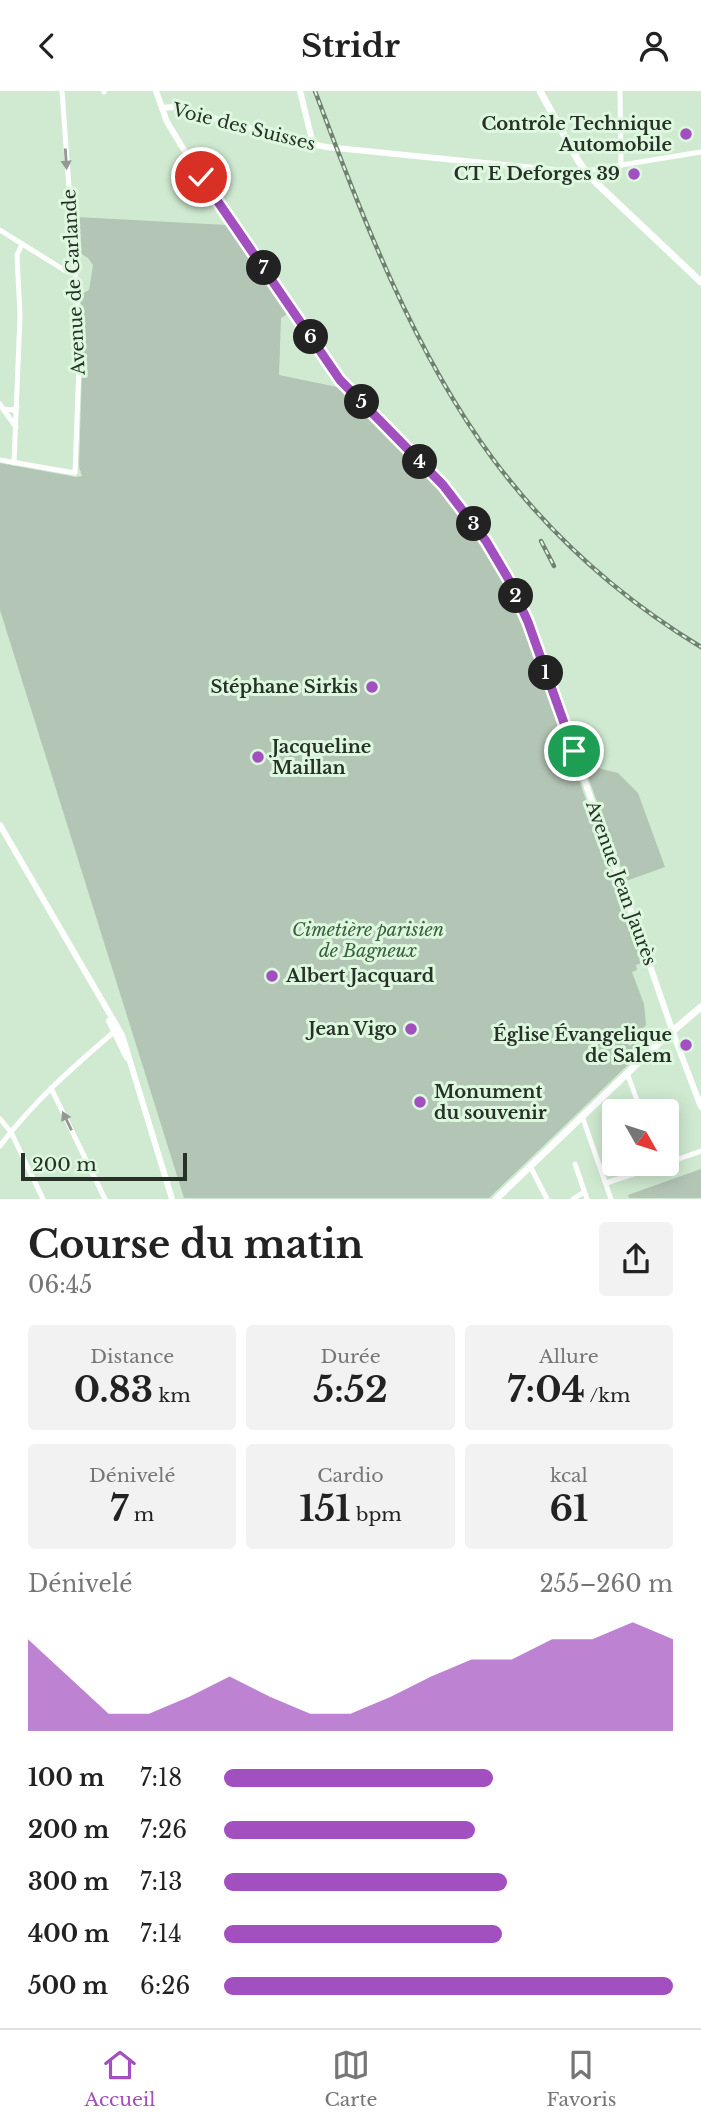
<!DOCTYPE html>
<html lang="fr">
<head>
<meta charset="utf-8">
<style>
	body { margin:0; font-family:"Libre Baskerville",serif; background:#f2f2f2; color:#222; height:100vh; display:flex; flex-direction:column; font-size:26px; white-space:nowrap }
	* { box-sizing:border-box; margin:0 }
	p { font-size:23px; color:#767676 }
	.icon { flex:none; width:38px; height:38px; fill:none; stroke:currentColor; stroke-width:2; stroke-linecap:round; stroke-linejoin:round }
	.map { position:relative; height:1108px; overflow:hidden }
	.panel { display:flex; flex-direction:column; background:#fff; flex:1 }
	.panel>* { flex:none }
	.needle { width:46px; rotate:129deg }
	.tools { position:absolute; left:602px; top:1008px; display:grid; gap:14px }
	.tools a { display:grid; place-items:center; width:77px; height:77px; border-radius:7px; background:#fff; box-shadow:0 4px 18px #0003; font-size:35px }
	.scale { position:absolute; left:21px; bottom:18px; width:166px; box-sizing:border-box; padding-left:7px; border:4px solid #273128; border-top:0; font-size:19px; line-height:24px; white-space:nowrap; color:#273128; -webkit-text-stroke:5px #ddf8df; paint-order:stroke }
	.pin { position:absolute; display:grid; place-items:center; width:60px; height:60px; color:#fff; margin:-30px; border:4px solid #fff; border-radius:50%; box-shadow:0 2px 7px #0007 }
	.km { position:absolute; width:35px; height:35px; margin:-18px; border-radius:50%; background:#222; color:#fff; font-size:19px; line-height:35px; text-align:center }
	.round { display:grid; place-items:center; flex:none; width:74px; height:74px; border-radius:7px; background:#f2f2f2 }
	.summary { display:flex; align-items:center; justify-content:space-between; height:119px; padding:0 28px }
	h1 { font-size:38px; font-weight:800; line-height:52px }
	.figures { display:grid; grid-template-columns:repeat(3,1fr); gap:10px; height:119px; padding:7px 28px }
	.figures div { display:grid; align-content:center; border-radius:7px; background:#f2f2f2; text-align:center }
	.figures b { font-size:35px; font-weight:800 }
	.figures small { font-size:19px; font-weight:400 }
	.figures p { font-size:19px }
	.chart { height:196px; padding:14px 28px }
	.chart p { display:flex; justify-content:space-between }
	.chart svg { width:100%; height:126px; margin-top:7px; fill:#a24fbf; opacity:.7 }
	ul { padding:0 28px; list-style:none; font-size:23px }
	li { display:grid; grid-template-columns:112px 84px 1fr; align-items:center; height:52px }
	li i { height:18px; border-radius:9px; background:#a24fbf }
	header { display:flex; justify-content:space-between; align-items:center; height:91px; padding:0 28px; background:#fff; font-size:32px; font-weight:800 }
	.dock { display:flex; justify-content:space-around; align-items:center; height:98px; border-top:2px solid #e0e0e0; background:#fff; font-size:19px; color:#767676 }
	.dock a { display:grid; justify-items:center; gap:4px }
	.dock .selected { color:#a24fbf }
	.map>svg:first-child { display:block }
	.green { fill:#b3c5b4 }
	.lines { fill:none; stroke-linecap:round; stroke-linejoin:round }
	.minor { stroke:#fff; stroke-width:5 }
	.tertiary { stroke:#fff; stroke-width:6 }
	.secondary { stroke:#fff; stroke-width:7 }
	.rail-casing { stroke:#708171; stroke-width:4.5 }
	.rail { stroke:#ddf8df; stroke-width:2; stroke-dasharray:5; stroke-linecap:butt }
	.oneway { fill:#939894 }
	.route-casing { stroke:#fff; stroke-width:14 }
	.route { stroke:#a24fbf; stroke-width:9 }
	.poi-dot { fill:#a24fbf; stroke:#ddf8df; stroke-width:2.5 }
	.labels { text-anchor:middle; stroke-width:6; stroke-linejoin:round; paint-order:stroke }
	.poi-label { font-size:18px; font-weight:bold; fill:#273128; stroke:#ddf8df; text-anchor:end }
	.street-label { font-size:18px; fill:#273128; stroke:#ddf8df }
	.park-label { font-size:18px; font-style:italic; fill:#395f3d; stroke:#ddf8df }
</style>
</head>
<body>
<header><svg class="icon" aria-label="back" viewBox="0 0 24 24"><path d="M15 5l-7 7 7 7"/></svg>Stridr<svg class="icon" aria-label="person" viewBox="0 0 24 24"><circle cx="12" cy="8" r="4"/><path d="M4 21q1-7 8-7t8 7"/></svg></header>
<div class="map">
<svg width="701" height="1108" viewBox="0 0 701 1108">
	<rect width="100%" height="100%" fill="#d0ead1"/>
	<g class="green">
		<polygon points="76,126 227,134 256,172 289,222 281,227 279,284 342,297 440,398 459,421 481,452 504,491 520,524 644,871 636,874 637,879 632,881 644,913 646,934 643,937 625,944 629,955 643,947 659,944 489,1107 184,1107 0,519 0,372 76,386 82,385 79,376 83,245 80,204 89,199 93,174 88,167 78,161 77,158"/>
		<polygon points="598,677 618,682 638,702 665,776 626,790 587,683"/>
		<polygon points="701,1078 701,1107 629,1107 628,1104"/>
	</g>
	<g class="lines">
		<g class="minor">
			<polyline points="104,0 104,1"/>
			<polyline points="620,0 621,75"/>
			<polyline points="585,80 701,61"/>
			<polyline points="0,139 64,179 74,183"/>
			<polyline points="0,313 3,318 13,319 17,316"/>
			<polyline points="3,318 16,336"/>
			<polyline points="0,369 75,382 80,248 62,0"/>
			<polyline points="14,372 20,225 17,164 22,153"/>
			<polyline points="627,982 641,1020"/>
			<polyline points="51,997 105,1108"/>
			<polyline points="582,1025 611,1108"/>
			<polyline points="0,1028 11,1041 43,1108"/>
			<path d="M 0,1055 C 33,1011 73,976 115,940"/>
			<polyline points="667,1072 701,1060"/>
			<polyline points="575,1073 587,1108"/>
			<polyline points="530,1075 547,1108"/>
			<polyline points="606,1092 664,1073"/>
			<polyline points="573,1108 584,1101"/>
		</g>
		<g class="tertiary">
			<polyline points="156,0 167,31 211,103 340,288 444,396 463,418 486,450 509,489 528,531 637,837 676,950 701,1016"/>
			<polyline points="300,0 313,53"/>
			<polyline points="162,17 173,16 294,49 326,56 554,79 585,80"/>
			<polyline points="0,734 122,944 172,1108"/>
			<polyline points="109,930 127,967"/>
		</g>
		<g class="secondary">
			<polyline points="540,0 579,71 590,86 701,191"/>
			<polyline points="496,1108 662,949 701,916"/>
		</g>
		<g class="rail-casing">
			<g id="rail">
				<path d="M 315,0 C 362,125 413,260 493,368 C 549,443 620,507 701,556"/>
				<polyline points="541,450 554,475"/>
			</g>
		</g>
		<use href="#rail" class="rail"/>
	</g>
	<defs><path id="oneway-solid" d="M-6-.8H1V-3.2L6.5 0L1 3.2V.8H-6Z" transform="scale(1.75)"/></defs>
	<g class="oneway">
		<use href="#oneway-solid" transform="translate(66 68) rotate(86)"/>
		<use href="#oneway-solid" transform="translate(67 1030) rotate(-116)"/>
	</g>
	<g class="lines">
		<g class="route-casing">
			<polyline id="route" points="201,86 340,289 443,394 486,450 509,489 528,531 574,660"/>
		</g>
		<use href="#route" class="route"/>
	</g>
	<g class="poi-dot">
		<circle cx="686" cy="43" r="7"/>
		<circle cx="634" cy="83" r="7"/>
		<circle cx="372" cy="596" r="7"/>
		<circle cx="258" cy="666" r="7"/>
		<circle cx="272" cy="885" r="7"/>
		<circle cx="411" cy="938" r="7"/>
		<circle cx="686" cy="954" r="7"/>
		<circle cx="420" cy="1011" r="7"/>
	</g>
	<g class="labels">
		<g class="poi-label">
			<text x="672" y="39">Contrôle Technique<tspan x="672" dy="21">Automobile</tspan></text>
			<text x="620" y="89">CT E Deforges 39</text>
			<text x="358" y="602">Stéphane Sirkis</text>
			<text x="272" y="662" text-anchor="start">Jacqueline<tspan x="272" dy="21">Maillan</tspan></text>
			<text x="286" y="891" text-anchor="start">Albert Jacquard</text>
			<text x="397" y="944">Jean Vigo</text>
			<text x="672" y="950">Église Évangelique<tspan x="672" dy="21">de Salem</tspan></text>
			<text x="434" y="1007" text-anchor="start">Monument<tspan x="434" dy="21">du souvenir</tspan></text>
		</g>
		<g class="street-label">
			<text transform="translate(244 36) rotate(14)" y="6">Voie des Suisses</text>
			<text transform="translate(74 191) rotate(-93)" y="6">Avenue de Garlande</text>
			<text transform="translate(621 792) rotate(70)" y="6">Avenue Jean Jaurès</text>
		</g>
		<g class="park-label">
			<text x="368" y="845">Cimetière parisien<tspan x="368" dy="21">de Bagneux</tspan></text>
		</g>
	</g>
</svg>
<div class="tools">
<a><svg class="needle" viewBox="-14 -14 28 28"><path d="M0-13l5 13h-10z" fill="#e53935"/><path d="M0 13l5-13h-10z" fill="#767676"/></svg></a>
</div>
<div class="scale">200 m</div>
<div class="pin" style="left:574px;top:660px;background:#1e9e55"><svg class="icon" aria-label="arrive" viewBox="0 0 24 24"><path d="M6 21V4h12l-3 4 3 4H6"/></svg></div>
<div class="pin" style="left:201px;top:86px;background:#d93025"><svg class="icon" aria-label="check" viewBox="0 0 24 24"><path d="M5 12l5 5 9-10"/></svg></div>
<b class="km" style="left:546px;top:582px">1</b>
<b class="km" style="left:516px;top:505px">2</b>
<b class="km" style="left:474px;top:433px">3</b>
<b class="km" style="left:420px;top:371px">4</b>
<b class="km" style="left:362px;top:311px">5</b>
<b class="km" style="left:311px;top:246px">6</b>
<b class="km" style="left:264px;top:177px">7</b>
</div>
<section class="panel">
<div class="summary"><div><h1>Course du matin</h1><p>06:45</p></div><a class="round"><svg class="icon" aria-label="share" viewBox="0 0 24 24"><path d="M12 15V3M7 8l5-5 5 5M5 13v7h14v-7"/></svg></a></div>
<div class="figures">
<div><p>Distance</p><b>0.83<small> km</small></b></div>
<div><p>Durée</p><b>5:52</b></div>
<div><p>Allure</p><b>7:04<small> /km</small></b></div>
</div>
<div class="figures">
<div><p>Dénivelé</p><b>7<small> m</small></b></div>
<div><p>Cardio</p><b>151<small> bpm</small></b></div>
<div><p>kcal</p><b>61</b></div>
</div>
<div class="chart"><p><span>Dénivelé</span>255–260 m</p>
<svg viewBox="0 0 160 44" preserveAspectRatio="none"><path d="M0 44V12L10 25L20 38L30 38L40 32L50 25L60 32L70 38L80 38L90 32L100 25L110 19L120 19L130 12L140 12L150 6L160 12V44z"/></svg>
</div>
<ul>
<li><b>100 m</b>7:18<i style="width:60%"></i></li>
<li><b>200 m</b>7:26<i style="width:56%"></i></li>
<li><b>300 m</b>7:13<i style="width:63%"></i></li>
<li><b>400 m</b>7:14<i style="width:62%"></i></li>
<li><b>500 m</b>6:26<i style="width:100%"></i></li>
</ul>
</section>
<nav class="dock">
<a class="selected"><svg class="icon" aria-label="home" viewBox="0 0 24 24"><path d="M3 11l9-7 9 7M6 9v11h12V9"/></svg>Accueil</a>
<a><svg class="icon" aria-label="map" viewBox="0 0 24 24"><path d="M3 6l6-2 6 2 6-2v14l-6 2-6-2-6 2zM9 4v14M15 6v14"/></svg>Carte</a>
<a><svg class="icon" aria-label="saved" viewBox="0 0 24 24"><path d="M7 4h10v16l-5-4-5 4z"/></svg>Favoris</a>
</nav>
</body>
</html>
